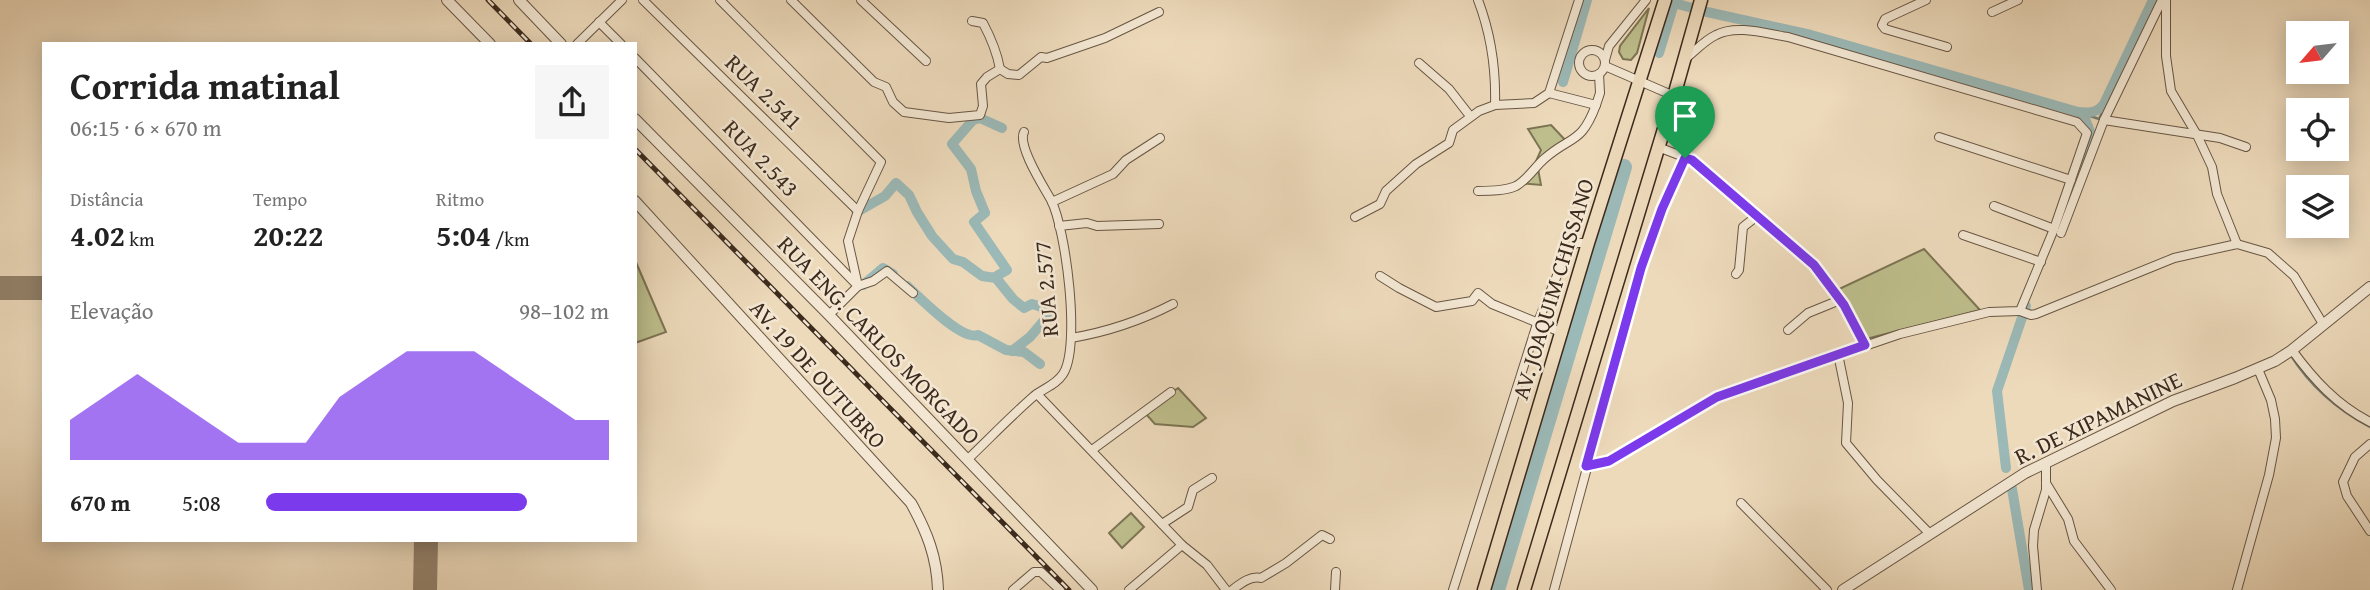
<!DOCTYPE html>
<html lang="pt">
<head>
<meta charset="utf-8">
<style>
	body { margin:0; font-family:"Gentium Book Plus",serif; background:#f6f6f6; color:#222; height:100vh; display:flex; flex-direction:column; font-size:26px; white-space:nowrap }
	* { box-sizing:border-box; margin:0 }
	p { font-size:23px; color:#767676 }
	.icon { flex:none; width:38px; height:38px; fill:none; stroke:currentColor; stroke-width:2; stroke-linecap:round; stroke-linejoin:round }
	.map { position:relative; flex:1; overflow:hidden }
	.details { position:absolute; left:42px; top:42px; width:595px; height:500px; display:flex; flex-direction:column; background:#fff; border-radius:0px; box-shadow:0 4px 18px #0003 }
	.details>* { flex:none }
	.needle { width:46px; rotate:242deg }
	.fabs { position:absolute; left:2286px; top:21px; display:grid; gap:14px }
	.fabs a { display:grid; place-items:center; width:63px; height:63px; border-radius:0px; background:#fff; box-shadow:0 4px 18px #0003; font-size:35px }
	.pin { position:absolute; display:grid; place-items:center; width:60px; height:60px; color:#fff; margin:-72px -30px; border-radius:50% 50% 50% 0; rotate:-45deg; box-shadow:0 0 7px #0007 }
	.pin .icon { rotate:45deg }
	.round { display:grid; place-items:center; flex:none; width:74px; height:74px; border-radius:0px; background:#f6f6f6 }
	.overview { display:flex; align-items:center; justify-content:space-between; height:119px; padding:0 28px }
	h1 { font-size:38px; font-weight:700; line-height:52px }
	.figures { display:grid; grid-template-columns:repeat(3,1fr); gap:10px; height:119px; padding:7px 28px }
	.figures div { display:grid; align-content:center }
	.figures b { font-size:30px; font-weight:700 }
	.figures small { font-size:19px; font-weight:400 }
	.figures p { font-size:19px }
	.chart { height:196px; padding:14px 28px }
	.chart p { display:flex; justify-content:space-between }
	.chart svg { width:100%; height:126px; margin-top:7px; fill:#7c3aed; opacity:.7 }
	ul { padding:0 28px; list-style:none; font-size:23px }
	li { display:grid; grid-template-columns:112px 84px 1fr; align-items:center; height:52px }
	li i { height:18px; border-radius:9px; background:#7c3aed }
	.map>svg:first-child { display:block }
	.green { fill:#bebe8c; stroke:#7d7454; stroke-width:2 }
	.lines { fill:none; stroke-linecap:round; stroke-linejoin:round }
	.stream { stroke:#758079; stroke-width:2.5 }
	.canal { stroke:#9bb9b7; stroke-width:10 }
	.river { stroke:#9bb9b7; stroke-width:16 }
	.taxiway { stroke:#94826c; stroke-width:24 }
	.minor-casing { stroke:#685644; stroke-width:10 }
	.tertiary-casing { stroke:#685644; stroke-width:12 }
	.primary-casing { stroke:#3c2a1d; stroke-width:15 }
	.minor { stroke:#f3e7d3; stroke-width:8 }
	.tertiary { stroke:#f3e7d3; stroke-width:10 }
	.primary { stroke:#eddabb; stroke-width:12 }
	.rail-casing { stroke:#3c2a1d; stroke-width:5 }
	.rail { stroke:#f3e7d3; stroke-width:2.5; stroke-dasharray:8; stroke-linecap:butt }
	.route-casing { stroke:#fff; stroke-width:14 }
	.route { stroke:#7c3aed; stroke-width:9 }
	.labels { text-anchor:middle; stroke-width:5; stroke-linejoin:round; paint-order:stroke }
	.street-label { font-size:23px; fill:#3c2a1d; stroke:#f3e7d3 }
</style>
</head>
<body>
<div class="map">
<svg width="2370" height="590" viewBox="0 0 2370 590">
	<rect width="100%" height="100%" fill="#eddabb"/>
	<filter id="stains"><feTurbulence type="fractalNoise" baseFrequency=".00286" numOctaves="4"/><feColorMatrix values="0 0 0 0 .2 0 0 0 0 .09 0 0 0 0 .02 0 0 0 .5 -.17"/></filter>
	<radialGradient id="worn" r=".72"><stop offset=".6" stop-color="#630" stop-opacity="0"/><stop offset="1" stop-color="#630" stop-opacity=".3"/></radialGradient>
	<g class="green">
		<polygon points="1649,8 1637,53 1631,60 1623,59 1619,52 1620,46"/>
		<polygon points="1551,125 1568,143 1538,169 1541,185 1518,183 1534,166 1541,150 1528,129"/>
		<polygon points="1924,249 1980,310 1858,341 1837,290"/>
		<polygon points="635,260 666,332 635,343"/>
		<polygon points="1178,388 1206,418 1193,427 1155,424 1144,412"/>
		<polygon points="1131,513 1144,527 1122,548 1109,533"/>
	</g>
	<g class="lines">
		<g class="stream">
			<polyline points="2078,112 2099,119 2156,0"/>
			<path d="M 2290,354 C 2310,386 2336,409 2370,427"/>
		</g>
		<g class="canal">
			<polyline points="1674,3 1692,8"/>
			<path d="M 1707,12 L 1811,35 L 2078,112 C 2089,113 2097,113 2104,104 L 2153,0"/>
			<polyline points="1659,53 1675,0"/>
			<polyline points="1563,82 1587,0"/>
			<polyline points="2069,197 2092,137 2084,116 2078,112"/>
			<polyline points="856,210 857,212 885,196 896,183 909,195 917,212 932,236 953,259 963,262 982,276 996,278 1013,299 1024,308 1032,304 1042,307 1047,317 1030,337 1012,351"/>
			<polyline points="995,277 1007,270 974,222 985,213 976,191 971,169 952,144 973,120 980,118 1002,128"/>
			<polyline points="863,285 883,268 893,274"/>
			<path d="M 907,286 C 921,299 962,341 978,335 L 1006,350 L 1024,352 L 1040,364"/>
			<polyline points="2006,468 1997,391 2026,306"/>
			<polyline points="2011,483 2029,590"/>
		</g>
		<polyline class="river" points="1497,590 1624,167"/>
		<g class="taxiway">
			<polyline points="0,288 44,288"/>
			<polyline points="425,590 426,541"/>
		</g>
		<g class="minor-casing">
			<g id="minor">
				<polyline points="643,0 858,211"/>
				<polyline points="720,0 881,162 858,211 848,241 858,286"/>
				<polyline points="791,0 874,82 886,87 893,102 904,112 949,118 980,115 983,106 981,84 987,77 1000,69 1008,74 1019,75 1041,57 1047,58 1105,38 1159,12"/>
				<polyline points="861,0 926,61"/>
				<path d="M 1478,0 C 1491,34 1496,70 1495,105"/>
				<polyline points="1926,0 1885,19 1882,25 1885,29 1947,47"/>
				<polyline points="2166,0 2166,56 2171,91 2197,135 2212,167 2217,194 2237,244"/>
				<polyline points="1992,12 2018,0"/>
				<path d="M 972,21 L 983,23 C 991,38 997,52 1000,69"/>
				<polyline points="599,22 621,44"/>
				<polyline points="577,44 622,0"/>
				<circle cx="1592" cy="63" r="13"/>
				<polyline points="635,58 858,286"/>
				<polyline points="1605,60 1609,46 1646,0"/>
				<polyline points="1419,63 1449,89 1470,116"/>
				<polyline points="1605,66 1674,96"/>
				<polyline points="1549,93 1596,105 1600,93 1599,74"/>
				<polyline points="2104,120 2220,138 2246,147"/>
				<polyline points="1939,137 2071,180"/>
				<polyline points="1658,147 1692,160 1814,265 1844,305 1865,345"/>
				<path d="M 1478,191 C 1490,191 1505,191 1516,186 C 1527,180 1535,167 1544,159 C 1571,135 1581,145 1596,105"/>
				<polyline points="1052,202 1113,174 1126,160 1160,138"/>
				<polyline points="1994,206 2054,229"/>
				<polyline points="1355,217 1380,204 1386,191 1416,164 1449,143 1453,130 1479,111 1495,105 1534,103 1549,93 1579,0"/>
				<polyline points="1059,226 1087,223 1097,226 1159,224"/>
				<polyline points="2061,233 2104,120 2162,0"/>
				<polyline points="1963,235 2041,262"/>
				<polyline points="1736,274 1739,270 1743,227 1757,216"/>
				<polyline points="1380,276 1399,288 1436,307 1472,301 1478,293 1492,304 1563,333"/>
				<polyline points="2020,311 2031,315 2036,314 2174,258 2237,244 2268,253 2294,276 2323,324"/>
				<polyline points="829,315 858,286 873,281 887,271 913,293"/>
				<polyline points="1788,330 1808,313 1840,300"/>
				<path d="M 1071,338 C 1107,332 1140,321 1173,304"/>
				<path d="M 2292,350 C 2314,380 2337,405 2370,422"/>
				<polyline points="1838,354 1848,403 1846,443 1877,480 1929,533"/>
				<polyline points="1037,394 1182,545 1207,565 1226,590"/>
				<polyline points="2370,444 2355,457 2343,482 2347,496 2370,531"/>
				<polyline points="1092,450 1171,392"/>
				<path d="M 968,459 C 990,438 1011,416 1034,396 C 1044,388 1056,385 1063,374 C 1081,347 1066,229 1051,200 C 1044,187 1017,146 1024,132"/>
				<path d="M 1586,466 L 1609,462 L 1705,403 L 1735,390 L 1900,334 L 1989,312 L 2020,311 L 2054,229 L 2087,133 L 2077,122 L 1788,37 C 1767,34 1737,24 1716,35 C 1705,40 1695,51 1685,59"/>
				<polyline points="2046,483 2068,519 2074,541 2111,590"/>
				<polyline points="1741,503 1827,590"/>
				<polyline points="1162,524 1188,507 1193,490 1212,478"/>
				<polyline points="1013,590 1034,572 1041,572 1060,590"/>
				<polyline points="1129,590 1182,545"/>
				<path d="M 1232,590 C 1240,584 1251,575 1261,578 L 1286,563 L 1322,535 L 1330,539"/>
				<polyline points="1335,590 1336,572"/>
				<polyline points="1453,590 1537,324 1568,249 1576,243 1588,243"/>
				<polyline points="1554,590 1641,268 1662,209 1685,158"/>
				<polyline points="2037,590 2033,546 2034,530 2046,490 2046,463"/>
				<polyline points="2237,590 2269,475 2276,438 2275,419 2271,400 2258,369"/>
			</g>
		</g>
		<g class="tertiary-casing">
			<g id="tertiary">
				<polyline points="447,0 490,44"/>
				<polyline points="519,0 561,44"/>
				<polyline points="635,119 829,315 1092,590"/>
				<path d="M 635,201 L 911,503 C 927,532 937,557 938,590"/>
				<polyline points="1843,590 2025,473 2173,401 2235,378 2275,361 2292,350 2370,287"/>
			</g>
		</g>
		<g class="primary-casing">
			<g id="primary">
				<polyline points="1484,590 1588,243 1665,0"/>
				<polyline points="1524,590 1674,96 1701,0"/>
			</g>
		</g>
		<use href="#minor" class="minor"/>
		<use href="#tertiary" class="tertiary"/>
		<use href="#primary" class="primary"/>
		<g class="rail-casing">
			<g id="rail">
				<polyline points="488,0 531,44"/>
				<polyline points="635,149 1069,590"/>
			</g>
		</g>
		<use href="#rail" class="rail"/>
	</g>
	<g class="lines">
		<g class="route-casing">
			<polygon id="route" points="1685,158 1692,160 1814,265 1844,305 1865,345 1717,397 1609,461 1586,466 1641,268 1662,209"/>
		</g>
		<use href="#route" class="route"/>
	</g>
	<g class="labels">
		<g class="street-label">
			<text transform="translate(764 92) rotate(44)" y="8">RUA 2.541</text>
			<text transform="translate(761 158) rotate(46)" y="8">RUA 2.543</text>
			<text transform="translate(1046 289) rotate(-95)" y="8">RUA 2.577</text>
			<text transform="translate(1553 289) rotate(-73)" y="8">AV. JOAQUIM CHISSANO</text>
			<text transform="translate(879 340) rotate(46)" y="8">RUA ENG. CARLOS MORGADO</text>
			<text transform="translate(818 374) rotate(48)" y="8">AV. 19 DE OUTUBRO</text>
			<text transform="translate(2098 418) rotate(-26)" y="8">R. DE XIPAMANINE</text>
		</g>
	</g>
	<rect width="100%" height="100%" filter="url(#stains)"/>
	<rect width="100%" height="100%" fill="url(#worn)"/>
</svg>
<div class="fabs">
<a><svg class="needle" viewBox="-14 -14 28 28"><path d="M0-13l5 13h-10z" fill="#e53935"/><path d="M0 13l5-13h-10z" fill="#767676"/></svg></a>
<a><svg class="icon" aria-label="locate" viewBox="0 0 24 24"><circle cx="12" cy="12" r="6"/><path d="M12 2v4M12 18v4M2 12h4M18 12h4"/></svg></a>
<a><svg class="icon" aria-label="layers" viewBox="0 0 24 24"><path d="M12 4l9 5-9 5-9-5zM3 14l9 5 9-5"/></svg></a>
</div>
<div class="pin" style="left:1685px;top:158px;background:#1e9e55"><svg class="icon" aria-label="arrive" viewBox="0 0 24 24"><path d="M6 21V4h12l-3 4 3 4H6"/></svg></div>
<section class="details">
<div class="overview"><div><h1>Corrida matinal</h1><p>06:15 · 6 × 670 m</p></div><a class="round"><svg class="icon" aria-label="share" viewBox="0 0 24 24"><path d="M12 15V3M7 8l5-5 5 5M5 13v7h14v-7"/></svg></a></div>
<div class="figures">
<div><p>Distância</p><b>4.02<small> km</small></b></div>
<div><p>Tempo</p><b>20:22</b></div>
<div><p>Ritmo</p><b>5:04<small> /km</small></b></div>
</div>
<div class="chart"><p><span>Elevação</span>98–102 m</p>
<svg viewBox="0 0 160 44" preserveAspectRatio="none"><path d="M0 44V30L10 22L20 14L30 22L40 30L50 38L60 38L70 38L80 22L90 14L100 6L110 6L120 6L130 14L140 22L150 30L160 30V44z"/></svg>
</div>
<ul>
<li><b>670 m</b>5:08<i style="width:76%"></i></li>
</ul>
</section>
</div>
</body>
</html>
